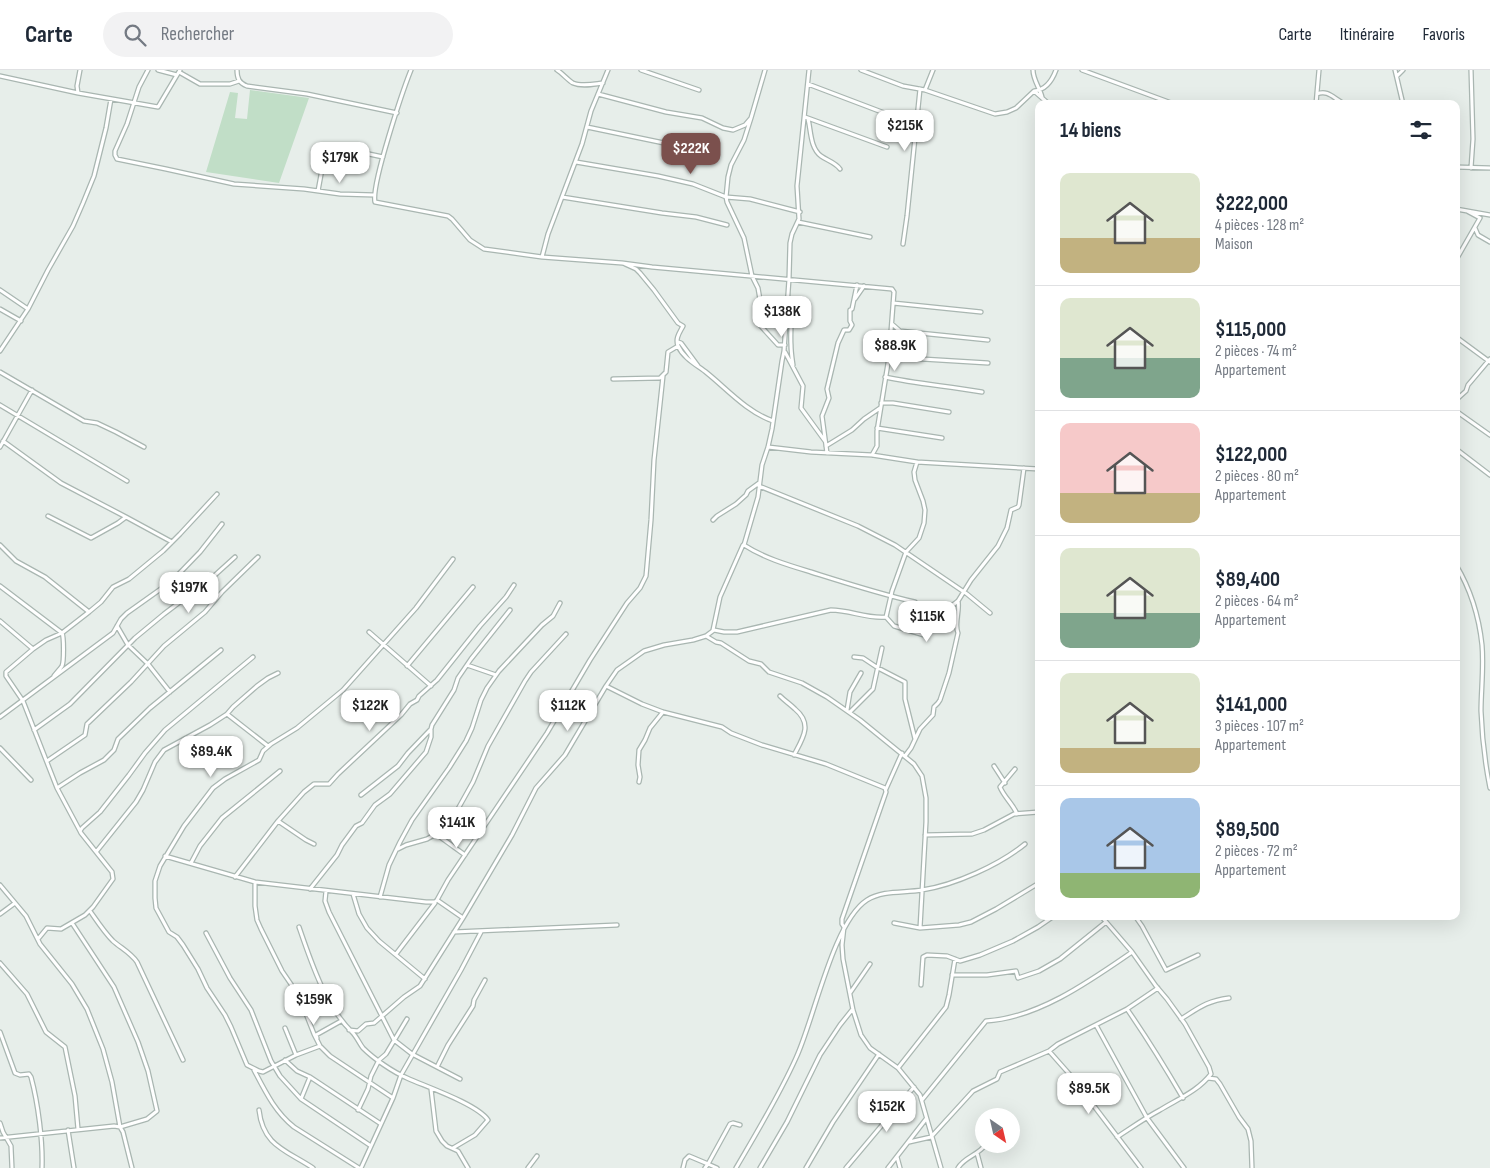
<!DOCTYPE html>
<html lang="fr">
<meta charset="utf-8">
<style>
:root{--surface:#fff;--page:#f2f2f3;--text:#1f2937;--muted:#747a83;--line:#e0e1e3;--accent:#7b504d}
body{margin:0;font-family:"Sofia Sans Condensed",sans-serif;background:var(--page);color:var(--text);height:100vh;display:flex;flex-direction:column;font-size:19px;white-space:nowrap}
*{box-sizing:border-box;margin:0}
p{font-size:16px;color:var(--muted)}
.icon{flex:none;width:28px;height:28px;fill:none;stroke:currentColor;stroke-width:2;stroke-linecap:round;stroke-linejoin:round}
.map{position:relative;flex:1;overflow:hidden}
.sheet{position:absolute;left:1035px;top:30px;width:425px;height:820px;display:flex;flex-direction:column;background:var(--surface);border-radius:10px;box-shadow:0 5px 20px #0002}
.sheet>*{flex:none}
.needle{width:32px;rotate:146deg}
.tools{position:absolute;left:975px;top:1038px;display:grid;gap:10px}
.tools a{display:grid;place-items:center;width:45px;height:45px;border-radius:50%;background:var(--surface);box-shadow:0 5px 20px #0002;font-size:25px}
.price{position:absolute;translate:-50% -42px;padding:0 11px;border-radius:10px;background:#fff;color:#222;font-size:16px;line-height:32px;filter:drop-shadow(0 1px 2px #0008)}
.price::after{content:'';position:absolute;left:50%;top:30px;width:15px;height:11px;margin-left:-8px;background:inherit;clip-path:polygon(0 0,100% 0,50% 100%)}
.price.selected{background:var(--accent);color:#fff}
ul{padding:0;list-style:none}
li{display:flex;align-items:center;gap:15px;height:125px;padding:0 25px}
li+li{border-top:1px solid var(--line)}
li span{display:grid;place-items:center;flex:none;width:140px;height:100px;border-radius:10px;color:#555}
li>.icon{margin-inline-start:auto}
span .icon{width:60px;height:60px;fill:#fffc;stroke-width:1}
li b{font-size:21px}
h2{display:flex;justify-content:space-between;align-items:center;height:60px;padding:0 25px;font-size:21px}
header{display:flex;align-items:center;gap:30px;box-sizing:border-box;height:70px;padding:0 25px;background:var(--surface);border-bottom:1px solid var(--line)}
header strong{font-size:24px}
nav{display:flex;gap:28px;margin-inline-start:auto;font-size:18px}
.search{width:350px;height:45px;background:var(--page);display:flex;align-items:center;gap:12px;box-sizing:border-box;padding:0 18px;border-radius:28px;color:var(--muted);font-size:19px}
.map>svg:first-child{display:block}
.green{fill:#c1dec7}
.lines{fill:none;stroke-linecap:round;stroke-linejoin:round}
.street-casing{stroke:#a9b6b1;stroke-width:5.5}
.street{stroke:#fff;stroke-width:3}
</style>
<header>
<strong>Carte</strong>
<div class="search"><svg class="icon" aria-label="search" viewBox="0 0 24 24"><circle cx="10" cy="10" r="6"/><path d="M15 15l6 6"/></svg>Rechercher</div>
<nav><a>Carte</a><a>Itinéraire</a><a>Favoris</a></nav>
</header>
<div class="map">
<svg width="1490" height="1098" viewBox="0 0 1490 1098">
<rect width="100%" height="100%" fill="#e7eeea"/>
<path class="green" d="M 250,20 L 309,28 L 279,113 L 206,102 L 230,22 L 238,23 L 235,48 L 247,49 Z"/>
<g class="lines">
<defs>
<path id="street" d="M 148,0 L 139,17 L 127,54 L 115,81 L 115,85 L 117,89 L 166,99 L 234,114 L 304,119 L 340,124 L 374,125
M 158,0 L 177,5
M 237,0 C 237,8 239,13 247,16 L 307,24 L 397,43
M 411,0 C 403,20 371,115 375,132 L 448,146 L 452,149 L 470,170 L 484,179 L 542,187 L 622,193 L 652,197 L 892,219 L 894,222 L 889,287 L 877,361 L 877,376 L 872,385
M 557,0 C 562,3 569,11 573,13 C 582,17 594,14 603,13
M 641,0 L 699,20
M 809,0 L 797,116 L 799,149 L 792,164 L 790,173 L 789,209 L 784,281 L 782,291 L 772,359 L 768,377 L 762,395 L 758,427 L 744,475 C 764,488 788,495 811,502 C 846,513 880,524 915,532
M 861,0 L 903,16 L 925,20 L 933,0
M 1033,0 C 1033,10 1040,18 1042,27
M 1082,0 L 1174,34
M 1395,0 L 1403,34
M 1471,0 L 1473,69 L 1471,98
M 179,2 L 200,14 L 230,14 L 239,11
M 0,6 L 78,23 L 158,37 L 180,0
M 1397,6 L 1403,0
M 808,14 L 916,55
M 925,20 L 995,44 L 1007,42 L 1016,38 L 1034,21 L 1049,34
M 1034,21 C 1046,20 1052,11 1056,0
M 78,23 L 77,16 L 80,0
M 598,24 L 666,42 L 702,48 L 723,58 L 733,60 L 745,55 L 751,48 L 765,0
M 1317,24 C 1328,19 1334,29 1345,34
M 1316,34 L 1319,0
M 805,47 L 887,77
M 751,48 L 744,70 L 731,95 L 728,107 L 726,127 L 727,132 L 744,168 L 752,206 L 758,218 L 762,241 L 758,253 L 778,275 L 785,275
M 808,49 C 811,60 810,78 821,86 C 828,91 835,92 840,99
M 587,57 L 688,78
M 576,92 L 658,106 L 693,114 L 726,127 L 750,129 L 800,142
M 1456,97 L 1490,98
M 318,121 L 325,83 L 328,77 L 355,79 L 369,84 L 383,87
M 562,127 L 662,143 L 696,147 L 727,155
M 1456,139 L 1490,145
M 798,152 L 870,167
M 1475,158 L 1478,165 L 1490,172
M 903,174 L 907,146 L 920,19
M 542,187 L 548,164 L 582,74 L 591,41 L 608,0
M 1456,190 L 1480,148 L 1467,141
M 625,194 L 636,199 L 640,203 L 654,220 L 678,253 L 683,256 C 680,262 675,268 678,276 C 684,289 697,295 707,303 C 727,319 747,342 773,351
M 0,220 L 28,239
M 855,229 L 864,216
M 893,233 L 981,242
M 788,235 C 793,246 790,262 791,275 C 791,282 792,288 793,295
M 0,239 L 21,251
M 892,254 L 900,261 L 988,270
M 1456,267 L 1490,292
M 678,272 L 681,273 L 698,296
M 0,281 L 28,239 L 48,200 L 73,156 L 83,133 L 94,106 L 106,58 L 111,29
M 785,282 L 803,316 L 801,338 L 825,371
M 889,287 L 988,293
M 0,302 L 84,351 L 97,353 L 116,362 L 144,377
M 885,307 C 917,314 949,316 982,322
M 613,309 L 660,308 L 666,302 L 668,282 L 678,276
M 1456,330 L 1466,321 L 1468,315 L 1490,289
M 881,333 L 893,333 L 949,342
M 0,335 L 127,411
M 1456,341 L 1490,365
M 877,358 L 942,368
M 3,371 L 61,413 L 126,447 L 118,453 L 91,468 L 48,446
M 826,376 L 852,360 L 864,349 L 880,338
M 0,377 L 32,320
M 768,377 L 811,382 L 872,385 L 917,392 L 1039,399
M 1456,379 L 1490,405
M 827,383 L 822,346 L 829,328 L 827,319 L 838,273 L 844,260 L 849,260 L 852,255 L 850,251 L 850,240 L 852,239 L 857,215
M 759,416 L 858,456 L 895,475 L 967,524 L 990,543
M 126,447 L 172,472
M 713,450 L 717,446 L 736,434 L 746,425 L 748,421 L 759,413
M 0,475 L 16,491 L 45,507 L 89,542
M 1456,495 C 1471,520 1479,547 1482,575 C 1484,597 1481,620 1481,641 C 1482,667 1485,693 1490,718
M 0,516 L 62,563 C 64,567 64,592 62,596 C 60,599 57,602 54,606
M 886,547 L 894,556 L 924,565 L 928,555 L 940,542 L 949,538 L 958,531 L 971,510 L 998,476 L 1007,458 L 1011,440 L 1018,437 L 1019,435 L 1024,398
M 886,547 L 892,521 L 906,482 L 919,468 L 924,453 L 925,440 L 923,431 L 915,410 L 914,402 L 917,392
M 0,551 L 33,579
M 117,556 L 128,575 L 148,594 L 170,622
M 713,560 L 720,527 L 743,475
M 369,562 L 431,616
M 706,566 L 716,572 L 721,573 L 749,591 L 761,594 L 769,602 L 802,613 L 827,627 L 860,650 L 914,694 L 922,706 L 926,728 L 926,752 L 920,858
M 854,587 L 863,588 L 878,598 L 905,612 L 905,629 L 915,669
M 467,595 L 496,605
M 407,596 L 473,517
M 606,616 L 642,634 L 663,642 L 722,657 L 731,663 L 762,675 L 826,694 L 885,718 L 886,722 L 842,849 L 842,854 L 844,857 L 842,875 L 843,889 L 853,940 L 861,965 L 870,978 L 898,998 L 920,1025 L 941,1098
M 780,626 C 785,631 790,634 795,639 C 813,654 803,668 794,685
M 847,640 L 850,622 L 861,603
M 850,642 L 873,619 L 882,578
M 227,644 L 268,676
M 0,647 L 113,563 L 121,549 L 127,543 L 172,511 L 200,482 L 222,454
M 34,660 L 70,634 L 135,568 L 164,544 L 214,506 L 235,487
M 0,678 L 31,710
M 905,686 L 911,678 L 920,659 L 933,645 L 934,637 L 938,633 L 940,630 L 949,603 L 958,563 C 954,554 960,542 958,531
M 47,691 L 85,665 L 87,654 L 131,612 L 164,576 L 205,542 L 222,522 L 258,487
M 994,696 L 1005,713
M 1015,699 L 1000,717 C 1004,727 1013,734 1017,744
M 639,712 L 640,707 L 638,695 L 639,680 L 645,670 L 650,658 L 663,642
M 57,718 L 80,703 L 104,690 L 114,680 L 118,669 L 150,638 L 221,580
M 886,719 L 902,683
M 361,725 L 398,696 L 408,683 L 431,659 L 432,655 L 454,620 L 458,608 L 471,589 L 510,540
M 278,751 L 306,770 L 314,774
M 80,761 L 57,718 L 23,631 L 6,606 L 6,602 L 33,579 L 46,570 L 62,563 L 89,542 L 101,532 L 113,517 L 129,509 L 163,481 L 180,464 L 217,424
M 436,764 L 465,785
M 925,765 L 972,764 L 984,760 L 1014,744 L 1039,742
M 398,779 L 406,775 L 427,769 L 436,764 L 454,746 L 473,712 L 488,676 L 525,611 L 531,602 L 566,564
M 96,782 L 136,732 L 143,720 L 155,692 L 164,680 L 210,655 L 227,644 L 233,637 L 257,616 L 268,608 L 278,603
M 165,786 L 255,812 L 426,832 L 435,832 L 437,830 L 448,810 L 547,663 L 590,590 L 627,533 L 640,518 L 646,506 L 651,450 L 654,390 L 663,306
M 191,793 L 200,776 L 222,748 L 280,701
M 235,807 L 278,751 L 304,722 L 314,714 L 329,714 L 338,704 L 401,645 L 410,634 L 417,630 L 419,626 L 437,610 L 480,556 L 506,527 L 514,515
M 255,812 L 255,836 L 257,850 L 261,859 L 282,901 L 299,926 L 314,964 L 320,976 L 330,986 L 393,1028
M 0,815 L 26,846 L 40,874 L 72,914 L 87,939 L 103,979 L 112,1012 L 120,1057 L 147,1049 L 157,1041 L 148,1001 L 138,972 L 114,917 L 72,853
M 310,819 L 337,785 L 342,775 L 356,756 L 362,753 L 375,735 L 390,724 L 426,682 L 431,667 L 431,660
M 326,821 L 325,831 L 329,842 L 394,970 L 412,984 L 460,1009
M 353,824 L 359,844 L 367,858 L 379,871 L 425,909
M 380,827 L 389,795 L 400,772 L 412,750 L 449,698 L 466,671 L 472,658 L 481,630 L 487,618 L 499,601 L 542,555 L 553,546 L 560,533
M 437,830 L 463,848
M 90,841 C 97,851 104,862 113,871 C 121,878 131,883 137,892 L 183,990
M 0,844 L 15,833
M 1101,846 L 1132,882 L 1156,916 L 1167,929 L 1185,954 L 1209,997 L 1211,1004 C 1198,1021 1178,1029 1160,1040 C 1145,1048 1131,1058 1117,1067
M 1135,846 L 1142,856 L 1166,900 L 1198,885
M 894,853 L 920,858 L 959,855 L 971,852 L 996,839 L 1039,813
M 299,857 C 311,892 326,937 352,962 C 357,967 359,973 363,978 C 374,989 393,1002 407,1008 C 427,1017 477,1034 488,1050 L 475,1065 L 453,1078
M 454,862 L 617,855
M 206,863 L 230,908 L 251,940 L 271,991 L 280,1006 L 301,1029 L 371,1076
M 38,869 L 47,858 L 61,859 L 85,845 L 93,837 L 113,809 L 112,802 L 81,763 L 80,761 L 82,758 L 100,742 L 129,705 L 145,683 L 165,660 L 253,587
M 396,884 L 435,833
M 0,893 L 27,924 L 46,962 L 65,977 L 75,1026 L 78,1059
M 952,905 L 987,905 L 1016,901 L 1018,908 L 1039,901 L 1060,889 L 1106,852
M 921,915 L 923,887 L 927,885 L 947,886 L 960,891 L 980,885 L 1013,871 L 1038,857 L 1054,846
M 850,923 L 870,894
M 1127,939 C 1147,968 1165,997 1183,1028
M 1181,949 C 1200,937 1207,931 1229,928
M 1096,955 L 1147,1048 L 1184,1098
M 285,958 L 296,985
M 349,960 L 358,961 L 366,954 L 374,953 L 404,927 L 420,916 L 463,848 L 512,765 L 536,718 L 565,685 L 606,616 L 617,600 L 644,581 L 664,575 L 693,570 L 706,566 L 714,560 L 724,562 L 737,562 L 831,540 C 850,540 867,549 886,547
M 0,962 L 15,1003 L 20,1005 L 29,1004 L 31,1007 C 38,1033 43,1071 42,1098
M 317,968 L 316,965 L 341,951
M 320,976 L 296,985 L 263,1002 L 259,1001 L 247,995 L 231,957 L 225,945 L 207,918 L 198,899 L 183,875 L 177,867 L 169,862 L 156,838 L 155,828 L 155,811 L 160,796 L 184,756 L 213,718 L 225,709 L 259,690 L 263,681 L 271,674 L 297,658 L 343,620 L 416,538 L 453,489
M 1049,981 L 1072,1007 L 1141,1098
M 285,990 L 297,1001 L 310,1007 L 381,1054
M 437,997 L 448,975 L 473,936 L 474,930 L 485,910
M 898,998 L 946,937 L 949,925 L 955,889
M 254,1000 C 265,1021 275,1042 294,1057 L 359,1098
M 1208,1008 L 1216,1009 L 1220,1014 L 1239,1047 L 1248,1059 L 1251,1071 L 1252,1098
M 431,1019 L 436,1061 L 442,1071 L 447,1076 L 458,1081 L 468,1098
M 301,1029 L 310,1007
M 922,1030 L 986,951 C 1038,948 1090,911 1132,882
M 259,1040 C 263,1076 286,1080 313,1098
M 358,1040 L 368,1019 L 371,1006 L 379,990 L 386,984 L 407,949
M 0,1053 L 3,1062 L 11,1076 L 12,1098
M 68,1060 L 74,1098
M 0,1068 L 114,1056 L 120,1057 L 123,1062 L 132,1098
M 909,1072 L 931,1067 L 973,1021 L 997,1009 L 1000,1002 L 1049,981 L 1058,974 L 1127,939 L 1158,918
M 977,1083 L 981,1098
M 897,1087 L 900,1098
M 361,1098 L 393,1028 L 401,1005 L 461,900 L 481,862
M 528,1098 L 537,1086
M 683,1098 L 685,1090 L 689,1086 L 708,1094 L 730,1054 L 733,1053 L 740,1055
M 705,1098 L 708,1094 L 717,1098
M 736,1098 C 757,1062 779,1026 796,988 C 814,950 833,852 867,830 C 883,820 904,823 922,820 C 955,815 999,795 1025,774
M 760,1098 L 787,1052 L 820,985 L 840,955 L 852,940
M 806,1098 L 833,1052 L 879,984
M 846,1098 L 914,1017
M 888,1098 L 926,1049
M 958,1098 C 964,1087 979,1085 986,1074"/>
</defs>
<use href="#street" class="street-casing"/>
<use href="#street" class="street"/>
</g>
</svg>
<div class="tools">
<a><svg class="needle" viewBox="-14 -14 28 28"><path d="M0-13l5 13h-10z" fill="#e53935"/><path d="M0 13l5-13h-10z" fill="#747a83"/></svg></a>
</div>
<b class="price" style="left:905px;top:82px">$215K</b>
<b class="price selected" style="left:691px;top:105px">$222K</b>
<b class="price" style="left:340px;top:114px">$179K</b>
<b class="price" style="left:782px;top:268px">$138K</b>
<b class="price" style="left:895px;top:302px">$88.9K</b>
<b class="price" style="left:189px;top:544px">$197K</b>
<b class="price" style="left:927px;top:573px">$115K</b>
<b class="price" style="left:370px;top:662px">$122K</b>
<b class="price" style="left:568px;top:662px">$112K</b>
<b class="price" style="left:211px;top:708px">$89.4K</b>
<b class="price" style="left:457px;top:779px">$141K</b>
<b class="price" style="left:314px;top:956px">$159K</b>
<b class="price" style="left:1089px;top:1045px">$89.5K</b>
<b class="price" style="left:887px;top:1063px">$152K</b>
<section class="sheet">
<h2>14 biens<svg class="icon" aria-label="filters" viewBox="0 0 24 24"><path d="M4 7h16M4 17h16"/><circle cx="9" cy="7" r="2"/><circle cx="15" cy="17" r="2"/></svg></h2>
<ul>
<li><span style="background:linear-gradient(#dfe7d0 65%,#c2b280 0)"><svg class="icon" aria-label="home" viewBox="0 0 24 24"><path d="M3 11l9-7 9 7M6 9v11h12V9"/></svg></span><div><b>$222,000</b><p>4 pièces · 128 m²</p><p>Maison</p></div></li>
<li><span style="background:linear-gradient(#dfe7d0 60%,#7fa58c 0)"><svg class="icon" aria-label="home" viewBox="0 0 24 24"><path d="M3 11l9-7 9 7M6 9v11h12V9"/></svg></span><div><b>$115,000</b><p>2 pièces · 74 m²</p><p>Appartement</p></div></li>
<li><span style="background:linear-gradient(#f6c9c9 70%,#c2b280 0)"><svg class="icon" aria-label="home" viewBox="0 0 24 24"><path d="M3 11l9-7 9 7M6 9v11h12V9"/></svg></span><div><b>$122,000</b><p>2 pièces · 80 m²</p><p>Appartement</p></div></li>
<li><span style="background:linear-gradient(#dfe7d0 65%,#7fa58c 0)"><svg class="icon" aria-label="home" viewBox="0 0 24 24"><path d="M3 11l9-7 9 7M6 9v11h12V9"/></svg></span><div><b>$89,400</b><p>2 pièces · 64 m²</p><p>Appartement</p></div></li>
<li><span style="background:linear-gradient(#dfe7d0 75%,#c2b280 0)"><svg class="icon" aria-label="home" viewBox="0 0 24 24"><path d="M3 11l9-7 9 7M6 9v11h12V9"/></svg></span><div><b>$141,000</b><p>3 pièces · 107 m²</p><p>Appartement</p></div></li>
<li><span style="background:linear-gradient(#a9c7e8 75%,#8fb573 0)"><svg class="icon" aria-label="home" viewBox="0 0 24 24"><path d="M3 11l9-7 9 7M6 9v11h12V9"/></svg></span><div><b>$89,500</b><p>2 pièces · 72 m²</p><p>Appartement</p></div></li>
</ul>
</section>
</div>
